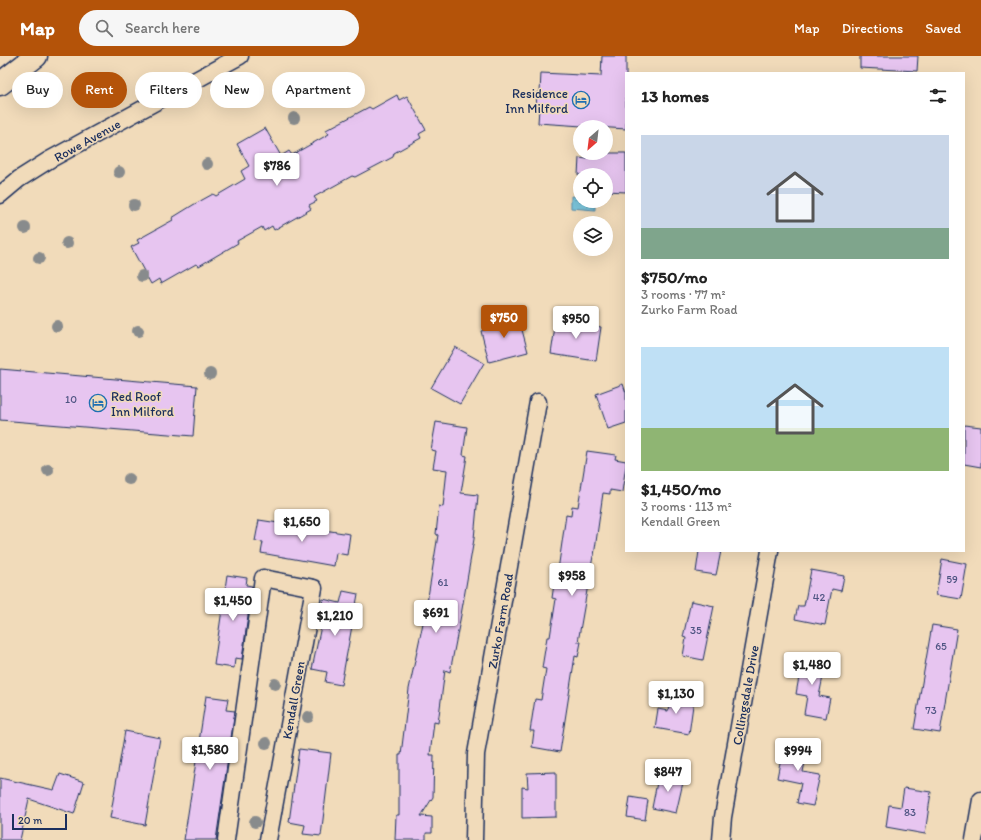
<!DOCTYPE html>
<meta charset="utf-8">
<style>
:root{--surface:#fff;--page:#f6f6f6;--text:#222;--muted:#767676;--accent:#b45309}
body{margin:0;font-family:Itim,sans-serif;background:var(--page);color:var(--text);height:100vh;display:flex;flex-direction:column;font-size:15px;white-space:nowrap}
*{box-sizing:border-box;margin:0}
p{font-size:13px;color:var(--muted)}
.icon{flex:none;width:22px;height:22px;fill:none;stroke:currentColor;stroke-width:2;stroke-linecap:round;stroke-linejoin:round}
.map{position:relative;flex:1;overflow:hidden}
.details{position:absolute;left:625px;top:16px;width:340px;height:480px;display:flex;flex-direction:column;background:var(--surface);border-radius:0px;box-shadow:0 4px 16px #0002}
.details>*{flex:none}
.hud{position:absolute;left:12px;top:16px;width:380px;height:36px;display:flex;gap:8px}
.needle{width:26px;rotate:208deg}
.fabs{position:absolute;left:573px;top:64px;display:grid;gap:8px}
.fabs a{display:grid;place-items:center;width:40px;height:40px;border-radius:50%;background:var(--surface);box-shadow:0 4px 16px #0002;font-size:20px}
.scale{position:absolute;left:12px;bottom:10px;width:55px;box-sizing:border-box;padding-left:4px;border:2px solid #1b2f5e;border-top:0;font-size:11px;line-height:14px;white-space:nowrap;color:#1b2f5e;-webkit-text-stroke:3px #f1dbba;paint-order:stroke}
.price{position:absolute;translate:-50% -34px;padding:0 9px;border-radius:4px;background:#fff;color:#222;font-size:13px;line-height:26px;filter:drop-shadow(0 1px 2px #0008)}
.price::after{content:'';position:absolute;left:50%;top:24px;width:12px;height:9px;margin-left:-6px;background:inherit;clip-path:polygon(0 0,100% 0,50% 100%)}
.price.on{background:var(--accent);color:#fff}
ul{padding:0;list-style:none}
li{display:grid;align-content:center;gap:8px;height:212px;padding:0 16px}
li span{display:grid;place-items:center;height:124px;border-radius:0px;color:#555}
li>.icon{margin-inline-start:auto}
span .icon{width:72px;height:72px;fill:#fffc;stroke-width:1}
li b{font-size:17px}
h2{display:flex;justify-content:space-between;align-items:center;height:48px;padding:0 16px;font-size:17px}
.pill{padding:0 14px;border-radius:18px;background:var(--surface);box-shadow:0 4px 16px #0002;font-size:14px;line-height:36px}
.pill.on{background:var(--accent);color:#fff}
header{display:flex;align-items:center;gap:24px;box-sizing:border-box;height:56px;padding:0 20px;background:var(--accent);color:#fff}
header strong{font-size:19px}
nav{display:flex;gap:22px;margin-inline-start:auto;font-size:14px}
.search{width:280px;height:36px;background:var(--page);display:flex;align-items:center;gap:10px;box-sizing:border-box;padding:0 14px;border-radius:22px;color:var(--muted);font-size:15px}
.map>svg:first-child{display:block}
.water{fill:url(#water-ripples);stroke:#558aaa}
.building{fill:#e7c5f0;stroke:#1b2f5e}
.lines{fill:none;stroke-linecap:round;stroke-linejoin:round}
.minor-casing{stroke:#1b2f5e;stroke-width:19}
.motorway-casing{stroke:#1b2f5e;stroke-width:25}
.minor{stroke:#f1dbba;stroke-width:16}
.motorway{stroke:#f1dbba;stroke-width:22}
.tree{fill:#888b8c}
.labels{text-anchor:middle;stroke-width:3;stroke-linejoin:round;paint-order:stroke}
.number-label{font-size:11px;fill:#4e5482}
.poi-label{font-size:13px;fill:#1b2f5e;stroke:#f1dbba;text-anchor:end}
.street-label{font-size:13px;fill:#1b2f5e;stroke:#f1dbba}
</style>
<header>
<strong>Map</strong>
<div class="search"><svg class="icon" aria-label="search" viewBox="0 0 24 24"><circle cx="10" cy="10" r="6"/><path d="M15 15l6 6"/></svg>Search here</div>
<nav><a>Map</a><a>Directions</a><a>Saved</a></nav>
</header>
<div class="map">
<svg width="981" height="784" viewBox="0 0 981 784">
<defs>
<pattern id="water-ripples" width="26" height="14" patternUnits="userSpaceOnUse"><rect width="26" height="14" fill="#7cc6dc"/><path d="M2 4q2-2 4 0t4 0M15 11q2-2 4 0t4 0" fill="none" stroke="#65a1b6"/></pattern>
</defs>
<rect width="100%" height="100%" fill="#f1dbba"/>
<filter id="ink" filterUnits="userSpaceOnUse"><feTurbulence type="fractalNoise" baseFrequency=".025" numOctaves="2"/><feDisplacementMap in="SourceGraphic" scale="8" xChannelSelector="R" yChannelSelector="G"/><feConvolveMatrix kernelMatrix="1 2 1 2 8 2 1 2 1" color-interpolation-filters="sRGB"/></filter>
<g filter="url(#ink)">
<path class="water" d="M 571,140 L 580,141 L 580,145 L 595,145 L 595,154 L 571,152 Z"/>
<path class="building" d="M 602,0 L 626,0 L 626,73 L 538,67 L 539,52 L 536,52 L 537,36 L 540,37 L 541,17 L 601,20 Z
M 860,0 L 918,0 L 917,15 L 860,12 Z
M 397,39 L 399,44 L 407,40 L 426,74 L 419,78 L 421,82 L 394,97 L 393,101 L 355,121 L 352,120 L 314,141 L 317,145 L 309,149 L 311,153 L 274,174 L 272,170 L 264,175 L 262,171 L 237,185 L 238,187 L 199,210 L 196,208 L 161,228 L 159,223 L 151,228 L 131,191 L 139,187 L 137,184 L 173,164 L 172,162 L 193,149 L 213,138 L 216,140 L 245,123 L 241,115 L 249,110 L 237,88 L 265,72 L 281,100 L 289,95 L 292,99 L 329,78 L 326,74 L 369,51 L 372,53 Z
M 587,97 L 626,97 L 626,136 L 606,135 L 606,119 L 578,119 L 579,102 L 587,103 Z
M 510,258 L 512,265 L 519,263 L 528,296 L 489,306 L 481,275 L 499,270 L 496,261 Z
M 556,264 L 601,271 L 596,305 L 551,298 Z
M 455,291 L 484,307 L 460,348 L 431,332 Z
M 0,313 L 197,330 L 193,380 L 0,364 Z
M 623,328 L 626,337 L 626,367 L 608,373 L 596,338 Z
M 436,366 L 467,371 L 463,399 L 467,400 L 461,437 L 478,439 L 474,483 L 461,559 L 450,616 L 445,614 L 438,667 L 434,666 L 430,699 L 434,699 L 433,741 L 421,760 L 432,761 L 432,777 L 426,777 L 426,784 L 395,784 L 396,759 L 399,759 L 399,699 L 401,699 L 409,633 L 426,553 L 438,479 L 436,478 L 439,450 L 443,451 L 447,414 L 433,412 L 436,395 L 431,394 Z
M 964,369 L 981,371 L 981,411 L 964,408 Z
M 587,395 L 616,399 L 615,403 L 626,405 L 626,409 L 622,436 L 610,434 L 610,438 L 603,437 L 594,500 L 593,500 L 578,586 L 581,586 L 578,601 L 575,600 L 560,696 L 532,691 L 534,675 L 530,675 L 535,643 L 541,644 L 546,613 L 542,612 L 547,581 L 550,581 L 556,543 L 552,542 L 556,514 L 558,514 L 566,459 L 571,460 L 572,450 L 578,451 Z
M 259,464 L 350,478 L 347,499 L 336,497 L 334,510 L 261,497 L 263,486 L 255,485 Z
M 699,495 L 721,495 L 716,519 L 696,516 Z
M 942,503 L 967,508 L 961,543 L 936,539 Z
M 811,514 L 844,520 L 841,535 L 832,533 L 825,569 L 795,563 L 798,550 L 804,550 Z
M 227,519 L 247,522 L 246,529 L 252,530 L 242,603 L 235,602 L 234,612 L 214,609 Z
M 343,535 L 358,538 L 341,629 L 325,626 L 327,616 L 312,613 L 321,570 L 318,569 L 323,543 L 340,547 Z
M 691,545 L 714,550 L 703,604 L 683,600 L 686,582 L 683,581 Z
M 932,569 L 957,573 L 940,677 L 914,673 Z
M 799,601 L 826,606 L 819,640 L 830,642 L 826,662 L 804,658 L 807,640 L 796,638 L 799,621 L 795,621 Z
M 671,638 L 694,642 L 689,678 L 655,672 L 658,653 L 668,655 Z
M 206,640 L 228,643 L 226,654 L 235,655 L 216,784 L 184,784 Z
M 125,675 L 160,682 L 145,769 L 110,762 Z
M 784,686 L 808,691 L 803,716 L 820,719 L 813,750 L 797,747 L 801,727 L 777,722 Z
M 299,693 L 331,697 L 321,780 L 303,778 L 305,769 L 289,766 Z
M 556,716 L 556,761 L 522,762 L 522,731 L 528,732 L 527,717 Z
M 659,716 L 684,722 L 676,757 L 652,752 Z
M 60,718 L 84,726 L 74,758 L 29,743 L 20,784 L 0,784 L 0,722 L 54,734 Z
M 904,732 L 931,736 L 925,778 L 886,771 L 889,749 L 901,751 Z
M 630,741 L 648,744 L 645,764 L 627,761 Z"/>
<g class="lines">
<defs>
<path id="minor" d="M 0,139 L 19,123 L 49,104 L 240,0
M 226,784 L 263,522 L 314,532 L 268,784
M 474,784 L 476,698 L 538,346
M 721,784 L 723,761 L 770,495
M 974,784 L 981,744"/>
<path id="motorway" d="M 0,28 L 36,0"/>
</defs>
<use href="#minor" class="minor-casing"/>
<use href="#motorway" class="motorway-casing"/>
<use href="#minor" class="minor"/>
<use href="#motorway" class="motorway"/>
</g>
<g class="tree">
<circle cx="294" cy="62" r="6"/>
<circle cx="207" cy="108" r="6"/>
<circle cx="119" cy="116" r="6"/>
<circle cx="134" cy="149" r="6"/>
<circle cx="25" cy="172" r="6"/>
<circle cx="67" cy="187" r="6"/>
<circle cx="39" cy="202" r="6"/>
<circle cx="142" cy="220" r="6"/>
<circle cx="57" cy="270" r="6"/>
<circle cx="138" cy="275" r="6"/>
<circle cx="210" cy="318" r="6"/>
<circle cx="48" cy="414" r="6"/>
<circle cx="129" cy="423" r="6"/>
<circle cx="275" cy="628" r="6"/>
<circle cx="308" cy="661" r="6"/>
<circle cx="266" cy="687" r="6"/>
<circle cx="255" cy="766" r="6"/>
</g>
</g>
<defs>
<symbol id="hotel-ring" viewBox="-11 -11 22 22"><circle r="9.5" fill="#f1dbba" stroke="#1f6fb2" stroke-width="1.5"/><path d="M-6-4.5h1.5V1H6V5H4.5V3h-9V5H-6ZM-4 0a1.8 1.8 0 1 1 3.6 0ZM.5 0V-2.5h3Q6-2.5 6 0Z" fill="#1f6fb2"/></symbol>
</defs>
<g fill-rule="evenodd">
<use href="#hotel-ring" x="571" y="34" width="20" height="20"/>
<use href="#hotel-ring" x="88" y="337" width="20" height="20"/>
</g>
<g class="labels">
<g class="number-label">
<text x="71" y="347">10</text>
<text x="952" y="527">59</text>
<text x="443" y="530">61</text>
<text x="819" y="545">42</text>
<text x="696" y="578">35</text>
<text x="941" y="594">65</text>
<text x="931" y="658">73</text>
<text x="910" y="760">83</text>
</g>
<g class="poi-label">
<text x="568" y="42">Residence<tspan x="568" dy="15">Inn Milford</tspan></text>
<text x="111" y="345" text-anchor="start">Red Roof<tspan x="111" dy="15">Inn Milford</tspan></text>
</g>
<g class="street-label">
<text transform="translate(87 84) rotate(-29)" y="5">Rowe Avenue</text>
<text transform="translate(500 565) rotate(-80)" y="5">Zurko Farm Road</text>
<text transform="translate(745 639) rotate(-80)" y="5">Collingsdale Drive</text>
<text transform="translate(293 644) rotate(-80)" y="5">Kendall Green</text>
</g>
</g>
</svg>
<div class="fabs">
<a><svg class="needle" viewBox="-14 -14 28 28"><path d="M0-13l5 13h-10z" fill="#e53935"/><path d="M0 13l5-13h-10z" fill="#767676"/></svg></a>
<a><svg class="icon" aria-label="locate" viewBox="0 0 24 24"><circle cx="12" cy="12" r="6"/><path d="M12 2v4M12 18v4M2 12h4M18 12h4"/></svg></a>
<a><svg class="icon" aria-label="layers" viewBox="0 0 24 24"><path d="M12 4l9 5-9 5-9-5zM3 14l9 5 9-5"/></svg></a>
</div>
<div class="scale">20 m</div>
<b class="price" style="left:277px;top:131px">$786</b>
<b class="price on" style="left:504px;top:283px">$750</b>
<b class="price" style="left:576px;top:284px">$950</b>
<b class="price" style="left:302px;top:487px">$1,650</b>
<b class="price" style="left:572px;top:541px">$958</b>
<b class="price" style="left:233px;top:566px">$1,450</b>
<b class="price" style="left:436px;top:578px">$691</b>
<b class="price" style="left:335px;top:581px">$1,210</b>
<b class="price" style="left:812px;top:630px">$1,480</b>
<b class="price" style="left:676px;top:659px">$1,130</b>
<b class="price" style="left:210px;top:715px">$1,580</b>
<b class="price" style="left:798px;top:716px">$994</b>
<b class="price" style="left:668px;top:737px">$847</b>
<div class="hud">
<a class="pill">Buy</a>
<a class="pill on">Rent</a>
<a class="pill">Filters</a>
<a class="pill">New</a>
<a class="pill">Apartment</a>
</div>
<section class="details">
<h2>13 homes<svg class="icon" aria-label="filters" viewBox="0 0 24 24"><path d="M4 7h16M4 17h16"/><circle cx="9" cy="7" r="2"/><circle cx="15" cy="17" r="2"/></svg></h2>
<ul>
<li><span style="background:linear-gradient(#c9d6e8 75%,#7fa58c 0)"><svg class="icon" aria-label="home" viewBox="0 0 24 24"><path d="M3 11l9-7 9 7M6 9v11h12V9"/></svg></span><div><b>$750/mo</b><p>3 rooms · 77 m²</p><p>Zurko Farm Road</p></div></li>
<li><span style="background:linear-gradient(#bfe0f5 65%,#8fb573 0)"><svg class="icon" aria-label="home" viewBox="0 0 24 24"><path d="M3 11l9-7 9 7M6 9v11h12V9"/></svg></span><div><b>$1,450/mo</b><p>3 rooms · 113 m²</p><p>Kendall Green</p></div></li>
</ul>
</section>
</div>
